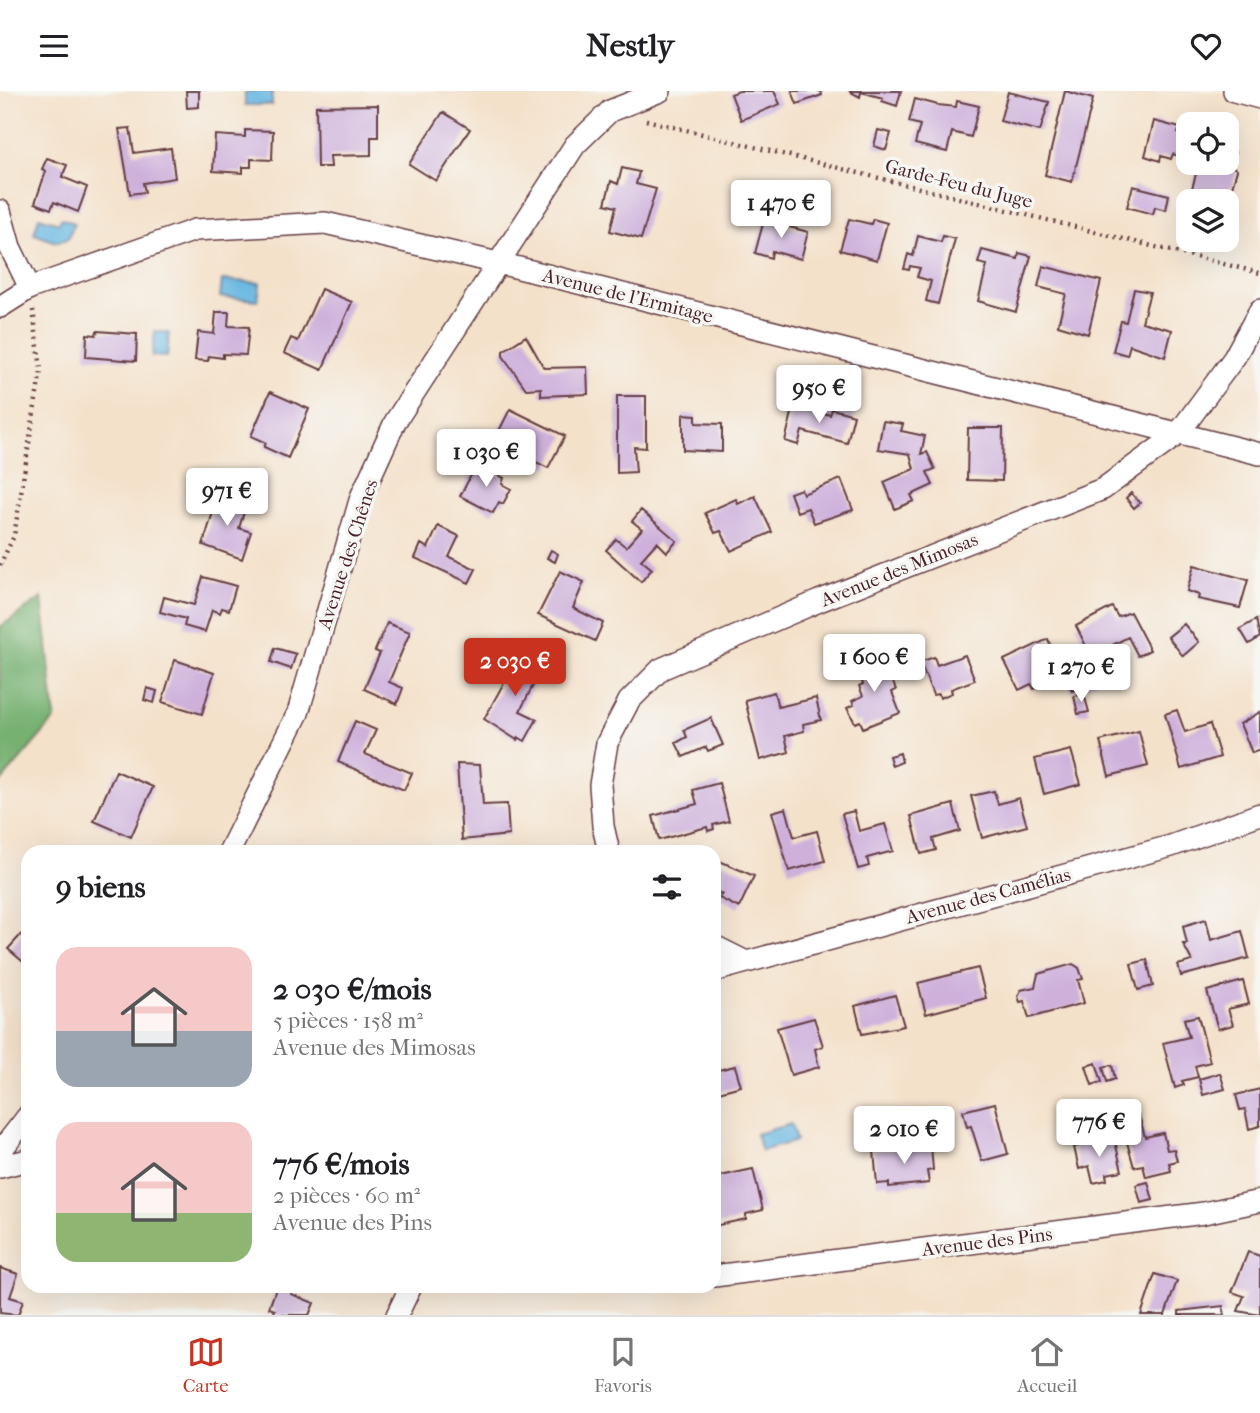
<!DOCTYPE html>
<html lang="fr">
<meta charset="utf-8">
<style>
:root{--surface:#fff;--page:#f6f6f6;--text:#202124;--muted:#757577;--line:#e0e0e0;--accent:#c8321e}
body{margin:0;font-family:"IM FELL French Canon",serif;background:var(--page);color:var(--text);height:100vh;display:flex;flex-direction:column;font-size:26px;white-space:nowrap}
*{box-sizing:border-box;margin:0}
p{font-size:23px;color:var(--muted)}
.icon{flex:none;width:38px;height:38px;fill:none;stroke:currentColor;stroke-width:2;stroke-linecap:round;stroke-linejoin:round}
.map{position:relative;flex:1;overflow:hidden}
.sheet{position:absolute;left:21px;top:754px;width:700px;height:448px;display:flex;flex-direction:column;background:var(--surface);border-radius:21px;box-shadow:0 7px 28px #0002}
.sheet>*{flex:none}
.fabs{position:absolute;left:1176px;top:21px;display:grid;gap:14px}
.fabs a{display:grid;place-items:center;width:63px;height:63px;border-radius:14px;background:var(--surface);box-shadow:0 7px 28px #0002;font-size:35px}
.price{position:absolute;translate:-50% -60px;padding:0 16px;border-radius:7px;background:#fff;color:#222;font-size:23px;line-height:46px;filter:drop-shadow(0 2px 4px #0008)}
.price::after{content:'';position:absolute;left:50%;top:42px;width:21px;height:16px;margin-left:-10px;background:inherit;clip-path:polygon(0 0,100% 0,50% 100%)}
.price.selected{background:var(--accent);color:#fff}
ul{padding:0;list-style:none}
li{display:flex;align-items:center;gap:21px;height:175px;padding:0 35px}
li span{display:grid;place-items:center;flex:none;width:196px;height:140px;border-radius:21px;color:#555}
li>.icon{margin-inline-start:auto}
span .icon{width:84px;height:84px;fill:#fffc;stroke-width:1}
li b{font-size:30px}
h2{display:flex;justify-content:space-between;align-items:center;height:84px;padding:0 35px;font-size:30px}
header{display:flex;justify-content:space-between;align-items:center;height:91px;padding:0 35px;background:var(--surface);font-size:32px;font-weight:700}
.tab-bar{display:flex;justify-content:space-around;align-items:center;height:98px;border-top:2px solid var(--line);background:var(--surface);font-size:19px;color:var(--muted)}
.tab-bar a{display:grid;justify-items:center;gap:4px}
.tab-bar .selected{color:var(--accent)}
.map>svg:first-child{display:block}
.forest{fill:#76b171;stroke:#60684e;stroke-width:2}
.water{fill:#67b7e2;stroke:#586b86;stroke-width:2}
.building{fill:#ceb0db}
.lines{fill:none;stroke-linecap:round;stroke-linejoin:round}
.street-casing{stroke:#643c43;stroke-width:24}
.path{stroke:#643c43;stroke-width:4.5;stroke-dasharray:2 5;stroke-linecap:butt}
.street{stroke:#fff;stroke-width:21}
.labels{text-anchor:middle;stroke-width:7;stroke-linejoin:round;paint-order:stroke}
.street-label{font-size:19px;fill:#4a1f2b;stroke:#f6f6f2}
</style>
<header><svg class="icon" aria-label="menu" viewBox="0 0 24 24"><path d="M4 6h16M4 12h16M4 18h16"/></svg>Nestly<svg class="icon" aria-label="heart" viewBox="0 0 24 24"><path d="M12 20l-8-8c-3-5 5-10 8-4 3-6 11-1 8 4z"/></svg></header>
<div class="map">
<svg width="1260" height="1224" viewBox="0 0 1260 1224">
<rect width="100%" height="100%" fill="#f6f6f2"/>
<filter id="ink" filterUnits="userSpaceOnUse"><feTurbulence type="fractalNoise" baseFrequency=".0143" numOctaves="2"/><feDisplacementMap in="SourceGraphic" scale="14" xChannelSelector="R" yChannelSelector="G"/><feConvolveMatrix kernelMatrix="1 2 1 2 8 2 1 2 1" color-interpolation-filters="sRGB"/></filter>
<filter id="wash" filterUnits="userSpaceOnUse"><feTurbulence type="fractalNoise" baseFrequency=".00686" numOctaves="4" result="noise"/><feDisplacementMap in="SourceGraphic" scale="28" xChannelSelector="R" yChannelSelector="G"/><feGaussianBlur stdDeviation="1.57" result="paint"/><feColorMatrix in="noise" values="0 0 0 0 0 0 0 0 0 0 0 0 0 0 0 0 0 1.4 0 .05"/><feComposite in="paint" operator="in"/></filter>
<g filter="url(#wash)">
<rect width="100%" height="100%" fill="#f4e1ca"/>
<path class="forest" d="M 42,507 L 55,628 L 0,692 L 0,536 Z"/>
<path class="water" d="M 245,0 L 272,0 L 272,14 L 245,14 Z
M 39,126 L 59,132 L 61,127 L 74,132 L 68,148 L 56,151 L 34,143 Z
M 222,189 L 260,192 L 258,209 L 220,206 Z
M 155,240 L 169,242 L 167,266 L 152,265 Z
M 791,1033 L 796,1050 L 761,1060 L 756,1043 Z"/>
<g id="blocks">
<path class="building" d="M 186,0 L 199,0 L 199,16 L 187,17 Z
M 739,0 L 774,0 L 780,13 L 741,29 L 731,3 Z
M 792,0 L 821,0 L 822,4 L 797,13 Z
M 849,0 L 901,0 L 897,15 L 882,10 L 883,7 L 861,1 L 860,6 Z
M 1065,0 L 1093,8 L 1072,91 L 1045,84 Z
M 1008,1 L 1049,11 L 1040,40 L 1000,30 Z
M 915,8 L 938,14 L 956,16 L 957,10 L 979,15 L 971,46 L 952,41 L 947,61 L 915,53 L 920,34 L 909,31 Z
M 378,14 L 378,46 L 371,46 L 371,64 L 330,65 L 331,76 L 317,76 L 316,15 Z
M 443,21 L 470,38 L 436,90 L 409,73 Z
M 1154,30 L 1180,37 L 1178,42 L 1188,45 L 1184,67 L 1173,63 L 1171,68 L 1161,65 L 1160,70 L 1145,65 Z
M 130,37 L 134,62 L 171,57 L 175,87 L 143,92 L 145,101 L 130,103 L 119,38 Z
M 245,39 L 273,40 L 272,69 L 251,68 L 251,76 L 243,76 L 243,82 L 213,80 L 215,44 L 245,46 Z
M 878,39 L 891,42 L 886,59 L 874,55 Z
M 1227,59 L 1235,61 L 1232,75 L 1237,79 L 1232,96 L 1225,99 L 1223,110 L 1190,105 L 1199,72 L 1227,72 Z
M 47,67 L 67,74 L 62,86 L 87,96 L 78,121 L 54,111 L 51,118 L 35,112 L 46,80 L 42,78 Z
M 622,77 L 639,81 L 636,93 L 656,98 L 641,148 L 610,140 L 616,116 L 605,113 L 611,90 L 618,93 Z
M 1133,95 L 1169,104 L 1166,119 L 1155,116 L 1153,123 L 1127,116 Z
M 849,128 L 871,133 L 873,128 L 887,132 L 877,169 L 840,159 Z
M 764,129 L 808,141 L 801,168 L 772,160 L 771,167 L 755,162 Z
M 918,145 L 941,151 L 943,145 L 955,148 L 938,213 L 926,210 L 931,190 L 917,186 L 920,177 L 910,175 L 909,179 L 904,178 L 908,163 L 913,165 Z
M 982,159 L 1018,168 L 1019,162 L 1031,165 L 1016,221 L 978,210 L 987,174 L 978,172 Z
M 1043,175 L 1101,190 L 1088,243 L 1058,234 L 1066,203 L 1038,196 Z
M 321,198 L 352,211 L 322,279 L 284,262 L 291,247 L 298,250 Z
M 1134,198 L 1150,201 L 1142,231 L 1172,239 L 1165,266 L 1130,254 L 1127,264 L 1113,260 L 1121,230 L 1126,231 Z
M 216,221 L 229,221 L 228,235 L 249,236 L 246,264 L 223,263 L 223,267 L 209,265 L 208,270 L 195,269 L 198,241 L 214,243 Z
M 97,240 L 137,243 L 136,270 L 86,266 L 87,243 L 96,244 Z
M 526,245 L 544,277 L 587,276 L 588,303 L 541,305 L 541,297 L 526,298 L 503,265 L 503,260 Z
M 270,301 L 309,318 L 288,367 L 264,356 L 266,352 L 251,345 Z
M 617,305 L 646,305 L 646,357 L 634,356 L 636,381 L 617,382 Z
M 794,314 L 830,324 L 832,318 L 854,324 L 847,352 L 802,340 L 798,354 L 785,350 Z
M 510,318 L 565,345 L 548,377 L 494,350 Z
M 683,323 L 696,324 L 696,332 L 722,333 L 722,361 L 683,359 Z
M 883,330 L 903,333 L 901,340 L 925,345 L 921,363 L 927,361 L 935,378 L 927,381 L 933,394 L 911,404 L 914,410 L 895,418 L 884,391 L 914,378 L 910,363 L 878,358 Z
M 968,337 L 1003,337 L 1002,390 L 967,389 Z
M 477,373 L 504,387 L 502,393 L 511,398 L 503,413 L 499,411 L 493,422 L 460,405 Z
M 841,388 L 853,419 L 814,432 L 808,417 L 797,421 L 790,402 L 801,398 L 803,403 Z
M 220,398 L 235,403 L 230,418 L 244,421 L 239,437 L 251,441 L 242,468 L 203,454 Z
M 1131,402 L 1140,412 L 1134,417 L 1126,407 Z
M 755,405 L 772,441 L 731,460 L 721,440 L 715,442 L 705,422 L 736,408 L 738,413 Z
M 641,419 L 677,450 L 667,461 L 657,451 L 641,469 L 652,478 L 641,491 L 606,459 L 616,448 L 626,456 L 642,438 L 632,430 Z
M 438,435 L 459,445 L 449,466 L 476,478 L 469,492 L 415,467 L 421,453 L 428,457 Z
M 551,459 L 558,463 L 555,471 L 547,467 Z
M 1194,474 L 1248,489 L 1240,517 L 1198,508 L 1199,504 L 1187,500 Z
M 560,480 L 584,491 L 573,517 L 603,532 L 595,550 L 538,524 Z
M 203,486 L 236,495 L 229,519 L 222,517 L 220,522 L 212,519 L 205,541 L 184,535 L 186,528 L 160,521 L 164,506 L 194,514 Z
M 1112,516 L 1118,526 L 1130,521 L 1150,559 L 1138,565 L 1128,546 L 1091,565 L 1076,535 Z
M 1256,529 L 1260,546 L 1249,553 L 1240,538 Z
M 387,532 L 410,541 L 389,591 L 403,597 L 397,613 L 364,598 L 380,562 L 375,560 Z
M 1184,533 L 1199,551 L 1183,565 L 1168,546 Z
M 1048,548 L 1062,584 L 1034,598 L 1031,593 L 1019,599 L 1004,569 Z
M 275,557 L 296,563 L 291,578 L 271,571 Z
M 515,560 L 543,575 L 520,620 L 537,628 L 525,650 L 518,646 L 517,649 L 484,628 L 511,579 L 507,577 Z
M 882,564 L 896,599 L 892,601 L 900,622 L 863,637 L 860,630 L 855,632 L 847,617 L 854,614 L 852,610 L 863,605 L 859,595 L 863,593 L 856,574 Z
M 965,564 L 975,589 L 951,598 L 952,602 L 940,607 L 939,603 L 933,604 L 920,571 L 934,566 L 937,574 Z
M 175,569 L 214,582 L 202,623 L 162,611 Z
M 1089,573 L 1097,590 L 1072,600 L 1065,585 Z
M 147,597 L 157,600 L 154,612 L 144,609 Z
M 774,601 L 778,616 L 816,607 L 821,629 L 803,633 L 804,640 L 785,645 L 789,661 L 760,669 L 745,609 Z
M 1084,603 L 1089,621 L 1078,623 L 1074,605 Z
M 1177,619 L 1185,641 L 1210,633 L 1220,666 L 1181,678 L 1165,623 Z
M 1260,621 L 1260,659 L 1252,662 L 1240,633 Z
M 711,627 L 723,654 L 708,660 L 706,656 L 683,666 L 676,652 L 687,646 L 684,639 Z
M 355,630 L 376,639 L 365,663 L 412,682 L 404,699 L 338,671 Z
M 1139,640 L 1148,675 L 1109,685 L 1100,650 Z
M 1071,659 L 1081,693 L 1044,703 L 1035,668 Z
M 900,662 L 902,671 L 892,675 L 889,665 Z
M 457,673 L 480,674 L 483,714 L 507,713 L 509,744 L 462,749 Z
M 116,680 L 153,696 L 131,746 L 94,730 Z
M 719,692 L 729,730 L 713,734 L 714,738 L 708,740 L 707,736 L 659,749 L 653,725 L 697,713 L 693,699 Z
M 994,700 L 998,713 L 1019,707 L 1027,735 L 982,747 L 971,705 Z
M 953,713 L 960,740 L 933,748 L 936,759 L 921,763 L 911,725 Z
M 786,717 L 794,746 L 817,740 L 825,770 L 789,780 L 772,721 Z
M 854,720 L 859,740 L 885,733 L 893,760 L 867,767 L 869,775 L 858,778 L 842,723 Z
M 715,768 L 754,785 L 739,817 L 719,807 L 722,803 L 714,800 Z
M 1206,828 L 1211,849 L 1242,840 L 1249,867 L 1181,885 L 1178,874 L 1192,870 L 1183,853 L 1187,853 L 1183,835 Z
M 28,836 L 28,875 L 8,858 Z
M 1147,869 L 1153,895 L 1138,899 L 1131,873 Z
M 1073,873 L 1079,877 L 1083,888 L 1078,889 L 1084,912 L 1029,927 L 1024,910 L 1020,911 L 1018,905 L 1021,899 L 1035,896 L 1038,883 Z
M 978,877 L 986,907 L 926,923 L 918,892 Z
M 1243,890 L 1249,913 L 1228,918 L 1233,934 L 1218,938 L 1207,900 Z
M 895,904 L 904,935 L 862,943 L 855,915 Z
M 1198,925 L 1210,971 L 1195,975 L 1198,986 L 1182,990 L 1184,994 L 1175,997 L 1163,952 L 1189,946 L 1184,928 Z
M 814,927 L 823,955 L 815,958 L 819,976 L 791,984 L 777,937 Z
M 1096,972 L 1102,991 L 1092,994 L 1086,975 Z
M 1112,974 L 1115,988 L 1107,991 L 1103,976 Z
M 735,975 L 741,995 L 715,1002 L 718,1011 L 714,1012 L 714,980 Z
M 1220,982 L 1225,998 L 1203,1004 L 1199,988 Z
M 1260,998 L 1260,1035 L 1249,1038 L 1245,1018 L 1240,1019 L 1236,1004 Z
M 995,1012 L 1008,1063 L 982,1070 L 971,1035 L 967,1036 L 963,1020 Z
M 1132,1019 L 1139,1024 L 1145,1046 L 1163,1042 L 1167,1059 L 1174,1058 L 1177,1070 L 1169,1072 L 1171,1080 L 1146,1086 L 1143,1074 L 1134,1076 L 1119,1023 Z
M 1114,1046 L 1122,1080 L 1106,1083 L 1107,1089 L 1093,1092 L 1089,1075 L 1079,1078 L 1074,1056 Z
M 931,1055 L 933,1079 L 927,1080 L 929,1092 L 889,1096 L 889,1092 L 877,1093 L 874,1060 Z
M 753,1078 L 763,1119 L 746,1123 L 746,1128 L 714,1135 L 714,1080 L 716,1086 Z
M 1148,1091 L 1153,1109 L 1141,1112 L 1136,1094 Z
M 1248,1161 L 1260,1165 L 1260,1224 L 1238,1220 L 1244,1205 L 1232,1201 Z
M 0,1177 L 18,1183 L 10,1206 L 23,1210 L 18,1224 L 0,1222 Z
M 1155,1183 L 1177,1190 L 1165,1224 L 1141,1224 Z
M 277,1195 L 294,1195 L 291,1203 L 314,1212 L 309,1224 L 273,1224 L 275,1219 L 269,1217 Z
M 1223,1215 L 1224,1224 L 1179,1224 L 1179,1220 Z"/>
</g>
</g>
<g filter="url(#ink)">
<use href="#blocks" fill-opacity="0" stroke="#643c43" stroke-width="2"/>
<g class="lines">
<defs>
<path id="street" d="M 1234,0 L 1260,7
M 0,120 L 10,156 L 30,197
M 0,216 L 30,197 L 195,139 L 325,132 L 515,176 L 1260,363
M 229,761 L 298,622 L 361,406 L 395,331 L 575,54 L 610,20 L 660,0
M 609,761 L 603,735 L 600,694 L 607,652 L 629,610 L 661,578 L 819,510 L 1103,398 L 1178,343 L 1234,267 L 1260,219
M 714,855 L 744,870
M 714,880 L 1171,755 L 1260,723
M 0,1061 L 28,1025
M 0,1076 L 28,1069
M 714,1185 L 1204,1122 L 1260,1110
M 397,1224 L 411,1195"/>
</defs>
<use href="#street" class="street-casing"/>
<path class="path" d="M 646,29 L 1260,182
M 0,474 L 14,445 L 41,278 L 33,219"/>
<use href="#street" class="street"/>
</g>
</g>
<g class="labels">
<g class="street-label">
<text transform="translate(959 92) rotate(14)" y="7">Garde-Feu du Juge</text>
<text transform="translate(628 204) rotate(14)" y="7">Avenue de l'Ermitage</text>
<text transform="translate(347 463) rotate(-72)" y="7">Avenue des Chênes</text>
<text transform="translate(899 478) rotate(-22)" y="7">Avenue des Mimosas</text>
<text transform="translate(988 804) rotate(-15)" y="7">Avenue des Camélias</text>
<text transform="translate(987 1150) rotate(-7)" y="7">Avenue des Pins</text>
</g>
</g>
</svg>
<div class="fabs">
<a><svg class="icon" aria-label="locate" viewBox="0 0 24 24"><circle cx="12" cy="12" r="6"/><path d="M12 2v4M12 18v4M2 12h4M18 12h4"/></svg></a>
<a><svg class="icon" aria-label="layers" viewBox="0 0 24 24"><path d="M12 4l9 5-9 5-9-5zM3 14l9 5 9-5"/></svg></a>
</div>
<b class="price" style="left:781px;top:149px">1 470 €</b>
<b class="price" style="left:819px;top:334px">950 €</b>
<b class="price" style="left:486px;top:398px">1 030 €</b>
<b class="price" style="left:227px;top:437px">971 €</b>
<b class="price" style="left:874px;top:603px">1 600 €</b>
<b class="price selected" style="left:515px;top:607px">2 030 €</b>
<b class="price" style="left:1081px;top:613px">1 270 €</b>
<b class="price" style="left:1099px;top:1068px">776 €</b>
<b class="price" style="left:904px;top:1075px">2 010 €</b>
<section class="sheet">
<h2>9 biens<svg class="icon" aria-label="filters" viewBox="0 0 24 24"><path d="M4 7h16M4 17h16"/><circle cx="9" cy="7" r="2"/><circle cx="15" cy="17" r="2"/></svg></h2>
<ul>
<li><span style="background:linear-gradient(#f6c9c9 60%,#9aa5b1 0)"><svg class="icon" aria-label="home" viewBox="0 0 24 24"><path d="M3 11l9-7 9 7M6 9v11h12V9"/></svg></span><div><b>2 030 €/mois</b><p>5 pièces · 158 m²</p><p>Avenue des Mimosas</p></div></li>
<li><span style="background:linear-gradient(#f6c9c9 65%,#8fb573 0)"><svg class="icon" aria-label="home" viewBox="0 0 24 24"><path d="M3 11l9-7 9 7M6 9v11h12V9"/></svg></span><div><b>776 €/mois</b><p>2 pièces · 60 m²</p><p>Avenue des Pins</p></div></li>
</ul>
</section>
</div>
<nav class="tab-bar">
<a class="selected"><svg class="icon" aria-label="map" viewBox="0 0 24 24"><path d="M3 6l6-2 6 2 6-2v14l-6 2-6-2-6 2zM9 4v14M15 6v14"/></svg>Carte</a>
<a><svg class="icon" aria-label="saved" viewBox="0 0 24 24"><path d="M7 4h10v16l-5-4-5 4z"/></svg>Favoris</a>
<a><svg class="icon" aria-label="home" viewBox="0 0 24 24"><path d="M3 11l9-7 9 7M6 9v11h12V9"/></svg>Accueil</a>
</nav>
